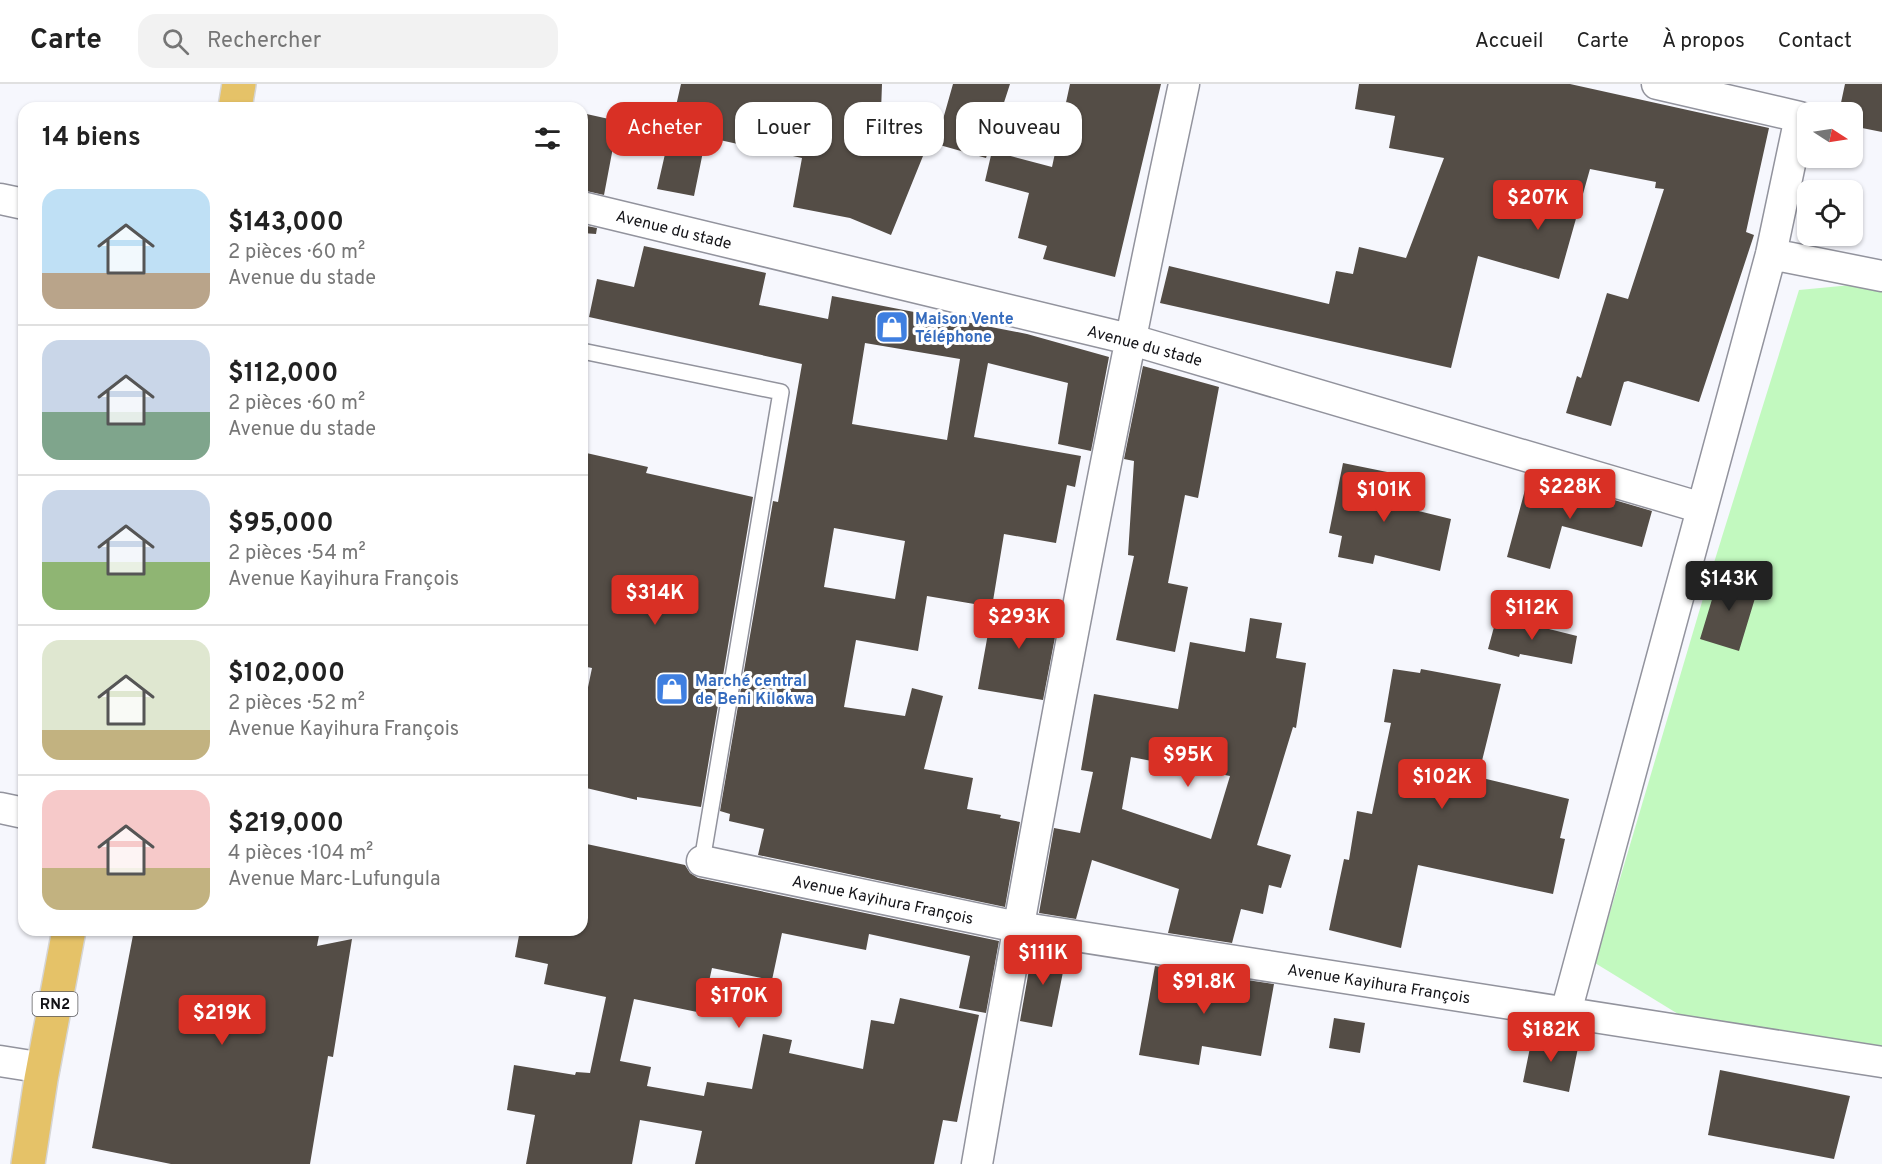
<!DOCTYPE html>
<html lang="fr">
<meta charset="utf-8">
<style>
:root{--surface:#fff;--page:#f2f2f2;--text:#222;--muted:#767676;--line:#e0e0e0;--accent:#d93025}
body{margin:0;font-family:Overpass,sans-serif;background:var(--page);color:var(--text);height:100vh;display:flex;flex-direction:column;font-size:22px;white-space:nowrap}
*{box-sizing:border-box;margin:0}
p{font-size:20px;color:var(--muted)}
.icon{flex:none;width:33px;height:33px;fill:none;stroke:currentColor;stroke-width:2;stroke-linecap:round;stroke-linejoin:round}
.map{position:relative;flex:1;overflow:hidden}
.sheet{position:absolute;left:18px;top:18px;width:570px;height:834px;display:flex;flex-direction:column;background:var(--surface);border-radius:18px;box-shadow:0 2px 4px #0004}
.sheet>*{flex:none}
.hud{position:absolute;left:606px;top:18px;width:570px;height:54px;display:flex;gap:12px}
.needle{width:39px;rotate:102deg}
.buttons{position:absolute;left:1797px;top:18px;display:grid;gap:12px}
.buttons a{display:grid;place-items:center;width:66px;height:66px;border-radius:12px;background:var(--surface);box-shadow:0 2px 4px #0004;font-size:30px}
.price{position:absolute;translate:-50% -51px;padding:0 14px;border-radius:6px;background:var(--accent);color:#fff;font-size:20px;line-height:39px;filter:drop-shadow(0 2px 3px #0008)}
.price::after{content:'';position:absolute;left:50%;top:36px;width:18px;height:14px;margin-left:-9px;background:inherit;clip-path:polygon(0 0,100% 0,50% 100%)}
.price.selected{background:#222;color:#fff}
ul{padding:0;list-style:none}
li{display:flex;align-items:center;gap:18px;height:150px;padding:0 24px}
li+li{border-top:2px solid var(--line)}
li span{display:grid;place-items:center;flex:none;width:168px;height:120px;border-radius:18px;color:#555}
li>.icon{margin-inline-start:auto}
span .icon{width:72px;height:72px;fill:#fffc;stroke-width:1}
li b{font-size:26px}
h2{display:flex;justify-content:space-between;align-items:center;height:72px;padding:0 24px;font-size:26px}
.chip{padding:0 21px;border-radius:18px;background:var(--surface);box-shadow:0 2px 4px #0004;font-size:21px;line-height:54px}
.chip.selected{background:var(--accent);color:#fff}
header{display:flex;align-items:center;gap:36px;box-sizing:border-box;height:84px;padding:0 30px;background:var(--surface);border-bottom:2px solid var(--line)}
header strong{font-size:28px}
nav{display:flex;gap:33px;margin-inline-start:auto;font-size:21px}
.search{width:420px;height:54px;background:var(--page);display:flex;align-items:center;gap:15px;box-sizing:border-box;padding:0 21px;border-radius:18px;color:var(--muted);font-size:22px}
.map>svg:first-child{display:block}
.green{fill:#c2f9bf}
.building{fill:#544d46;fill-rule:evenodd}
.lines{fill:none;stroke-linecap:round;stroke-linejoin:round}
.lane-casing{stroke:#92939d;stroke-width:18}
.street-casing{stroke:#92939d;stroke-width:33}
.highway-casing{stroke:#d5d5d5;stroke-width:36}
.lane{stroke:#fff;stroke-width:15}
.street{stroke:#fff;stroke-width:30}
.highway{stroke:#e5c268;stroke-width:33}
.labels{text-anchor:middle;stroke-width:6;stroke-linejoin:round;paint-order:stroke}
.shield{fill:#fff;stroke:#5a5a5d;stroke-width:1.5}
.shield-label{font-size:15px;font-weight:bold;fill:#131317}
.street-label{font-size:16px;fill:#131317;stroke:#fff}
.shop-label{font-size:16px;font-weight:bold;fill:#366cbe;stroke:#fff;text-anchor:start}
</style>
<header>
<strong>Carte</strong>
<div class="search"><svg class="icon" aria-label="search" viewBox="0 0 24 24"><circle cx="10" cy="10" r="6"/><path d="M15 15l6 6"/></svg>Rechercher</div>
<nav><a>Accueil</a><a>Carte</a><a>À propos</a><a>Contact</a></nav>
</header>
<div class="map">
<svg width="1882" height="1080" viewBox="0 0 1882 1080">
<rect width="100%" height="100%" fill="#f6f7fd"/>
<path class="green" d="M 1862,200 L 1882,204 L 1882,972 L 1696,941 L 1595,879 L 1707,501 L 1799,206 Z"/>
<path class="building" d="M 681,0 L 882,0 L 880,55 L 923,72 L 891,151 L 850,134 L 793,123 L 802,74 L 706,53 L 694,112 L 657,105 Z
M 953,0 L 1010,0 L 986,74 L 936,60 Z
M 1070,0 L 1161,0 L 1115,193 L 1043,175 L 1047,162 L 1018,154 L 1029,109 L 985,97 L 992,67 L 1052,83 Z
M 1359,0 L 1570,0 L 1769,44 L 1746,148 L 1754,151 L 1699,318 L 1628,297 L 1624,298 L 1611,342 L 1566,329 L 1577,292 L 1581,294 L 1607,209 L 1628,215 L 1664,105 L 1655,104 L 1656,98 L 1590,85 L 1559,195 L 1478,172 L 1451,284 L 1160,219 L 1169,182 L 1329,220 L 1336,187 L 1353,190 L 1359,163 L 1406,174 L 1444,74 L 1389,64 L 1395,32 L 1355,25 Z
M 1845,0 L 1882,0 L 1882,48 L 1852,42 L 1852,28 L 1839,28 Z
M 582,29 L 618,37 L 604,111 L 582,106 Z
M 582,141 L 597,144 L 596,150 L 582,149 Z
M 644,162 L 766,189 L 759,221 L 828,235 L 832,212 L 1027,250 L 1109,273 L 1091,367 L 1058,360 L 1068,299 L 988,279 L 974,353 L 1081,372 L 1075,403 L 1067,401 L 1056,459 L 1004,450 L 992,523 L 927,512 L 918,567 L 856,556 L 844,623 L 905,632 L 912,604 L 943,612 L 924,685 L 973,694 L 967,725 L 1001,731 L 1000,734 L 1020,738 L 1005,823 L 758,771 L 764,745 L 729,737 L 730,730 L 720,727 L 773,417 L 778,418 L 802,280 L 589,233 L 597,195 L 634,203 ZM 865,259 L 960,275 L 947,356 L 852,340 ZM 834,444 L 905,457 L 895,515 L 824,503 Z
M 1143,282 L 1219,303 L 1198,414 L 1185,411 L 1168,499 L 1188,503 L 1175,568 L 1116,556 L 1134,472 L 1128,471 L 1134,377 L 1124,375 Z
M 582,368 L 648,383 L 646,389 L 753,413 L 701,723 L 637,713 L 637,716 L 582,703 L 582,632 L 592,584 L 582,582 Z
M 1343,379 L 1392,389 L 1386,419 L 1451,435 L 1440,487 L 1375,471 L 1373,480 L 1338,473 L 1342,452 L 1329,449 Z
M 1529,391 L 1652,427 L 1642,463 L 1562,442 L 1550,485 L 1507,473 Z
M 1720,489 L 1759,501 L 1739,567 L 1700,555 Z
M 994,516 L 1060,527 L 1043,616 L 978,605 Z
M 1497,532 L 1577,552 L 1572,580 L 1520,570 L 1519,573 L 1488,565 Z
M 1250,534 L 1282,539 L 1276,574 L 1306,579 L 1296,644 L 1293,643 L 1257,761 L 1291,771 L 1281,804 L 1269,801 L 1263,830 L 1241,825 L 1232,859 L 1168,849 L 1179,805 L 1092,776 L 1076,835 L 1039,829 L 1054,744 L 1080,749 L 1093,688 L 1081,686 L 1094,610 L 1178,625 L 1190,558 L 1245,568 ZM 1131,673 L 1230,692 L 1211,755 L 1122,725 Z
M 1393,585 L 1420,589 L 1421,585 L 1501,600 L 1478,693 L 1569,715 L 1560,754 L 1565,755 L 1553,810 L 1418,781 L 1401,864 L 1329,846 L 1344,775 L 1349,776 L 1357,727 L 1372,730 L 1391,639 L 1384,638 Z
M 582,759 L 685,781 L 690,789 L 698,794 L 999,857 L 986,929 L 959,924 L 970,872 L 869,850 L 866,866 L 782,849 L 772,896 L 712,884 L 702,929 L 634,915 L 620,977 L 651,983 L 647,1002 L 704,1012 L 707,998 L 752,1005 L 763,950 L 792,956 L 789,969 L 863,985 L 871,936 L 894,940 L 900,914 L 979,931 L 957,1038 L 943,1036 L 934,1080 L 695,1080 L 702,1047 L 640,1036 L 632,1080 L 526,1080 L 535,1031 L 507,1026 L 514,981 L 575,991 L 576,988 L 590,989 L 606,913 L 544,900 L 548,880 L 515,873 L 520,846 L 582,846 Z
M 134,846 L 320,846 L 317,862 L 352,855 L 333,973 L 328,972 L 310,1080 L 171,1080 L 92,1064 Z
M 1033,863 L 1067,868 L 1052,943 L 1020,937 Z
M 1155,882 L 1274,900 L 1261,972 L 1202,962 L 1199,981 L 1139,971 Z
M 1334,934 L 1365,939 L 1360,969 L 1329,964 Z
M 1533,949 L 1579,959 L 1569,1008 L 1523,998 Z
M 1720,986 L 1850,1012 L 1834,1075 L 1708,1051 Z"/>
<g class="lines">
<defs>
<path id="lane" d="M 582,267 L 781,308 L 702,777"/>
<path id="street" d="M 0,115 L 24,120
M 582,123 L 1129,255 L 1702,424
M 1771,170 L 1882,192
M 0,724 L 24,729
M 702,777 L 1018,843 L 1882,978
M 1566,928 L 1771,170 L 1800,33 L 1657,0
M 0,977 L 44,984
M 977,1080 C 1039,719 1107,358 1184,0"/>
<path id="highway" d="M 235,24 L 239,0
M 28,1080 L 41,995 L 69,846"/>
</defs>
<use href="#lane" class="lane-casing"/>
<use href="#street" class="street-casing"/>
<use href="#highway" class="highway-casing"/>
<use href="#lane" class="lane"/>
<use href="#street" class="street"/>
<use href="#highway" class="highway"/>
</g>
<defs>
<symbol id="shop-square" viewBox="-11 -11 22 22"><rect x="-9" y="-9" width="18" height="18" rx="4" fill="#3f7fe0" stroke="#fff"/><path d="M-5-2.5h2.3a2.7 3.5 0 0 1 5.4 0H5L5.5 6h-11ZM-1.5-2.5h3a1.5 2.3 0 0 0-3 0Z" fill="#fff"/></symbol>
</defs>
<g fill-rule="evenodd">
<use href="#shop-square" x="873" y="224" width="38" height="38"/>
<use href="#shop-square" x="653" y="586" width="38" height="38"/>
</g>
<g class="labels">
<rect class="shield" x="32.5" y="908" width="45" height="24" rx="4.5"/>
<g class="shield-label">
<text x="55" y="925">RN2</text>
</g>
<g class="street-label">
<text transform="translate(674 145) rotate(14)" y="6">Avenue du stade</text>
<text transform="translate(1145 261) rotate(15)" y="6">Avenue du stade</text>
<text transform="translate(883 815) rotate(12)" y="6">Avenue Kayihura François</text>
<text transform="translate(1379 899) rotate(9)" y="6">Avenue Kayihura François</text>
</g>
<g class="shop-label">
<text x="915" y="240">Maison Vente<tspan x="915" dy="18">Téléphone</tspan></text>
<text x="695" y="602">Marché central<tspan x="695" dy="18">de Beni Kilokwa</tspan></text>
</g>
</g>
</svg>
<div class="buttons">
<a><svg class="needle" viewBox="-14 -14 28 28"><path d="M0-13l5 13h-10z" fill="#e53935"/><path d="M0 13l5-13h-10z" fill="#767676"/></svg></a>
<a><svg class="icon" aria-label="locate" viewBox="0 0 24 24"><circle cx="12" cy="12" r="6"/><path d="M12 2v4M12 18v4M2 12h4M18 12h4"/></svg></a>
</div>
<b class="price" style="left:1538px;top:147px">$207K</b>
<b class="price" style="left:1570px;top:436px">$228K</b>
<b class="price" style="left:1384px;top:439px">$101K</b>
<b class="price selected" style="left:1729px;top:528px">$143K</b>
<b class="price" style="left:655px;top:542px">$314K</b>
<b class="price" style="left:1532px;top:557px">$112K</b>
<b class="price" style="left:1019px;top:566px">$293K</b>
<b class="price" style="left:1188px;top:704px">$95K</b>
<b class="price" style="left:1442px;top:726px">$102K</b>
<b class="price" style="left:1043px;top:902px">$111K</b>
<b class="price" style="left:1204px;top:931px">$91.8K</b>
<b class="price" style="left:739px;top:945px">$170K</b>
<b class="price" style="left:222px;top:962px">$219K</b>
<b class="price" style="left:1551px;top:979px">$182K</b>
<div class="hud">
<a class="chip selected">Acheter</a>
<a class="chip">Louer</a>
<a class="chip">Filtres</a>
<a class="chip">Nouveau</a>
</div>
<section class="sheet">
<h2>14 biens<svg class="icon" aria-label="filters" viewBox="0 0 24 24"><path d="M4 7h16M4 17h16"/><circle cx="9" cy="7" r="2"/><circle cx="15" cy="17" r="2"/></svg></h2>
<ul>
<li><span style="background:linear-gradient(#bfe0f5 70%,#b9a48a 0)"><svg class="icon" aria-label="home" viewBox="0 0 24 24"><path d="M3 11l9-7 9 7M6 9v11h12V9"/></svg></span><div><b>$143,000</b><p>2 pièces · 60 m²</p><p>Avenue du stade</p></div></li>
<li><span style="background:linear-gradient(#c9d6e8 60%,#7fa58c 0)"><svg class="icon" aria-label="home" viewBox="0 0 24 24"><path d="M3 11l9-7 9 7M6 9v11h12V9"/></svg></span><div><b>$112,000</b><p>2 pièces · 60 m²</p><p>Avenue du stade</p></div></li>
<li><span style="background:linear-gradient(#c9d6e8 60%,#8fb573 0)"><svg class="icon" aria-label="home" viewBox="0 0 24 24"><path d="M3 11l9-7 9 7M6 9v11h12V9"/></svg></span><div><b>$95,000</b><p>2 pièces · 54 m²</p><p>Avenue Kayihura François</p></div></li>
<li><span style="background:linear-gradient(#dfe7d0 75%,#c2b280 0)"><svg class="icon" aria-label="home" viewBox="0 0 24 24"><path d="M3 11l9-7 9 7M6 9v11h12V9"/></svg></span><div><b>$102,000</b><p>2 pièces · 52 m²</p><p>Avenue Kayihura François</p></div></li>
<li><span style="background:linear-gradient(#f6c9c9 65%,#c2b280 0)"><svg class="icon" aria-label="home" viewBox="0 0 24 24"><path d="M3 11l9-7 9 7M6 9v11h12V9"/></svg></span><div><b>$219,000</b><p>4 pièces · 104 m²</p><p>Avenue Marc-Lufungula</p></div></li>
</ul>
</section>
</div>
